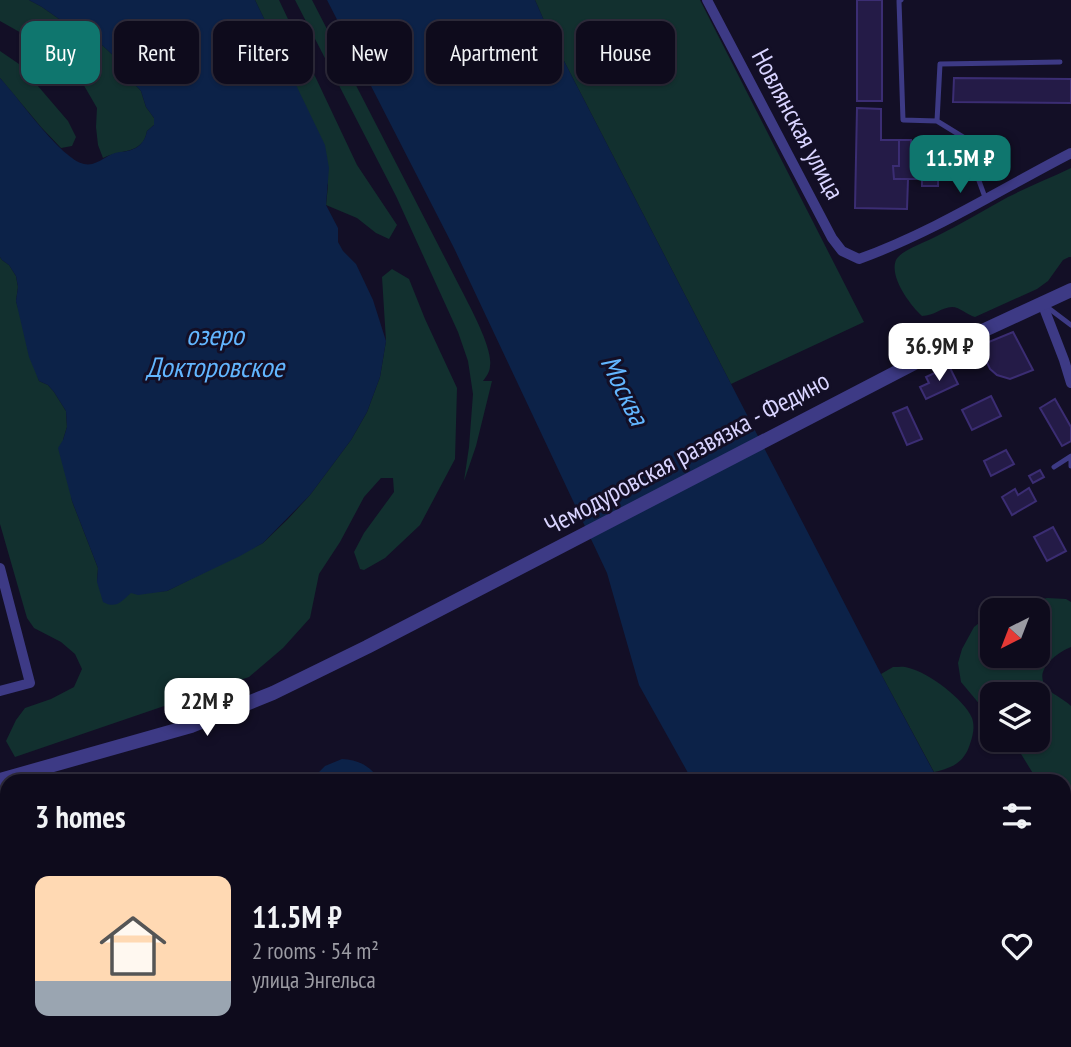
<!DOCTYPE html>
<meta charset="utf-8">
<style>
:root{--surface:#0e0b1c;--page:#1c1929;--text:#f1f3f6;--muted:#9b9ba3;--line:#2e2b3b;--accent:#0f766e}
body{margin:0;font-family:"PT Sans Narrow",sans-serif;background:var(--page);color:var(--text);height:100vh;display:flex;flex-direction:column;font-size:26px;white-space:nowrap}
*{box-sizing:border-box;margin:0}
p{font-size:23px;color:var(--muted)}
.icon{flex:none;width:38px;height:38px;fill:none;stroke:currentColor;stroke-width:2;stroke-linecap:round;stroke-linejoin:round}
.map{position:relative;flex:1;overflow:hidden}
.details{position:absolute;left:0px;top:774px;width:1071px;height:275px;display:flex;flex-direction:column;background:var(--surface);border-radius:21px 21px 0 0;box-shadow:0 2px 5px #0004,0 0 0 2px var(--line)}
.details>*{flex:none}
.hud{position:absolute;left:21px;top:21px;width:700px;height:63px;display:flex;gap:14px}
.needle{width:46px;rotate:222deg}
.tools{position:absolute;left:980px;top:598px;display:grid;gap:14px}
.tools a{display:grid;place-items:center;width:70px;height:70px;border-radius:14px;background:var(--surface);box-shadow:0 2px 5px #0004,0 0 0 2px var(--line);font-size:35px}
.price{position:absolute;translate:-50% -60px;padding:0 16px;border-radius:14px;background:#fff;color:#222;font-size:23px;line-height:46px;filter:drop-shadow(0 2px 4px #0008)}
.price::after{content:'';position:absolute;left:50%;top:42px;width:21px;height:16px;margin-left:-10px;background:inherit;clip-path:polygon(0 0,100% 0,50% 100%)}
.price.active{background:var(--accent);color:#fff}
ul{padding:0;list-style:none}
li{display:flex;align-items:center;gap:21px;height:175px;padding:0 35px}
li+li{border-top:2px solid var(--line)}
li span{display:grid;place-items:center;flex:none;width:196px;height:140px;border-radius:14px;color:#555}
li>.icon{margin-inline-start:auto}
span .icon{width:84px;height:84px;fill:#fffc;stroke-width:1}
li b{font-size:30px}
h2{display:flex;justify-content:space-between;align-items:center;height:84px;padding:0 35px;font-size:30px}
.tag{padding:0 24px;border-radius:14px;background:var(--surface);box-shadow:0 2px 5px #0004,0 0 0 2px var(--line);font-size:24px;line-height:63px}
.tag.active{background:var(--accent);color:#fff}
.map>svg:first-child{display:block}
.green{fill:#12302f}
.water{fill:#0c2248}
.building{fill:#241b47;stroke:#3b2d73;stroke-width:2}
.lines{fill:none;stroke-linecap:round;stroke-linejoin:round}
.service{stroke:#3d3a85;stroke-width:5}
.minor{stroke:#3d3a85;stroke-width:10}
.tertiary{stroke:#3d3a85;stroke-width:14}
.labels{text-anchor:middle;stroke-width:6;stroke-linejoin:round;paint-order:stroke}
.street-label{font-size:26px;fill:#d9d4ff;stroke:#130f26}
.water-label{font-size:28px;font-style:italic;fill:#62b6ff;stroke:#130f26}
</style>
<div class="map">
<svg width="1071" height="1047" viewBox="0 0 1071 1047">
<rect width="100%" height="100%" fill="#130f26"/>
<path class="green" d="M 0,0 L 29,0 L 42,7 L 62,21 L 87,31 L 116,58 L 127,76 L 141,91 L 146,107 L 154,118 L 154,125 L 147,131 C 143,155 120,149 103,158 L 98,145 L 96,127 L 97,108 L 82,82 L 55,52 L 0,21 Z
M 255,0 L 279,0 L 357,165 L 397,225 L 389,239 L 376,233 L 357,218 L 326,205 L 328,185 L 268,27 Z
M 295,0 L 312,0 L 463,293 C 471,309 493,349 490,366 C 490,372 486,377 483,381 L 492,381 L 476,446 L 464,481 L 469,447 L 473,394 L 468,361 L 458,332 L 396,196 Z
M 535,0 L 700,0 L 864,322 L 731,384 L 549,32 Z
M 0,51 L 19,64 L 68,121 L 76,137 L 72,146 L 61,148 L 41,127 L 0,78 Z
M 1071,168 L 1071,257 L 1069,257 L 1063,260 L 1048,281 L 1037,289 L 975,317 C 967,315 960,307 952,307 C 942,307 934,316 922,316 C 910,305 889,277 896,260 C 901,250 926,242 937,236 C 961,224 984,210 1008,197 C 1028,187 1050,178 1071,168 Z
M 0,257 L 2,260 L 9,265 L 16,276 L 18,287 L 16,301 L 39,381 L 48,385 L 54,392 L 66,411 L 67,427 L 63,440 L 72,501 L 98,568 L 97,582 L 131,593 L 167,591 L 263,543 L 288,519 L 310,495 L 351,440 L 367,412 L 380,377 L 386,341 L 382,277 L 392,269 L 409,279 L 425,319 L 457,388 L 455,459 L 420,525 L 385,558 L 364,570 L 360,569 L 354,552 L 364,533 L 394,492 L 393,478 L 381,478 L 364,497 L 340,542 L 319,574 L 310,618 L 283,648 L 249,677 L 15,757 L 6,741 L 16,720 L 25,708 L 51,699 L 74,687 L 82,669 L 75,654 L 61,642 L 34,628 L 27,618 L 0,524 Z
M 1047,598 L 1066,599 L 1071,602 L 1071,647 C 1056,653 1031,672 1048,689 C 1055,696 1064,699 1071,706 L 1071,797 L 1064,802 L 1064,780 L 1037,780 L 1018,749 L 1010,740 L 1038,740 L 1038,695 L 992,695 L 992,719 L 961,682 L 958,663 L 962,649 L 974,627 L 992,613 L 992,656 L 1038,656 L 1038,611 L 998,611 Z
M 893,667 C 898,667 904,666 909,668 C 929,673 964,699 972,718 C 975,727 973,735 970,744 C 964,763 952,768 934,772 L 881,674 Z
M 1064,830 L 1068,841 L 1071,842 L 1071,961 L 1064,945 Z"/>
<path class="water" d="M 29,0 L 255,0 L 325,145 L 329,168 L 326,205 L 338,228 L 338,242 L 343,251 L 356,264 L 373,300 L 386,341 L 380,377 L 367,412 L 351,440 L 310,495 L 263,543 L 240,556 L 167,591 L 138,595 L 131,593 C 121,602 116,609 103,602 L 97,582 L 98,568 L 72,501 L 58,448 L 63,440 L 67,427 L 66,411 L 54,392 L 48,385 L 39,381 L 29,357 L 16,301 L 18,287 L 16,276 L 9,265 L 2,260 L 0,257 L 0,78 C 18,97 61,159 84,164 C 98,167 107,153 120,152 C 134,151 144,146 147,131 L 154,125 L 154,118 L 146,107 L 141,91 L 127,76 L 116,58 L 87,31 L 62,21 L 42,7 Z
M 327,0 L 535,0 L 549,32 L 881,674 L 938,780 L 692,780 L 639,685 L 607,573 L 454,248 Z
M 342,759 C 359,760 370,766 380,780 L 311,780 L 325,766 Z
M 424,1041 L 495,1041 L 500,1047 L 426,1047 Z
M 816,1041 L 1059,1041 L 1062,1047 L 818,1047 Z"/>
<path class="building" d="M 857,0 L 882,0 L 882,101 L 857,101 Z
M 954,78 L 1071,79 L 1071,103 L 953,102 Z
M 857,108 L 881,109 L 881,140 L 899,140 L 899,166 L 893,166 L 894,179 L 908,179 L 907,209 L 855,208 Z
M 899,140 L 911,140 L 911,150 L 942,149 L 943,158 L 938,158 L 938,186 L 922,186 L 922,179 L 894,179 L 893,166 L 899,166 Z
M 1013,332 L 1033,370 L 1010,379 L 997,375 L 990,369 L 979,346 Z
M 949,366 L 958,384 L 926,399 L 920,387 L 929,383 L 926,377 Z
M 991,396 L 1001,416 L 972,430 L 962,410 Z
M 1055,399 L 1071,427 L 1071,441 L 1062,446 L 1040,408 Z
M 907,407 L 922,439 L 907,445 L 893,413 Z
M 1006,450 L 1014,464 L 991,476 L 984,461 Z
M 1040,470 L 1044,477 L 1033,483 L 1029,476 Z
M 1029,488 L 1036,501 L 1012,515 L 1002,497 L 1015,489 L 1018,495 Z
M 1053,527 L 1066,551 L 1047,561 L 1034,537 Z
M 7,811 L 7,840 L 0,842 L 0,812 Z
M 117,1041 L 135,1041 L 136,1047 L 112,1047 L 111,1042 Z
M 177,1041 L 196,1041 L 197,1046 L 178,1047 Z"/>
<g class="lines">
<path class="service" d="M 901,0 L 899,1 L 903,120 L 937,121 L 963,137 L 986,200
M 937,121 L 940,64 L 1060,62
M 1047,307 L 1071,325
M 1071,461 L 1071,466
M 1054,467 L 1071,456"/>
<path class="minor" d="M 707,0 L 832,238 L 842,251 L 859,259 C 934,232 1001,189 1071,153
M 1042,303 L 1064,360 L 1071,383
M 0,568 L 30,683 L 0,691
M 88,1041 L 89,1047
M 224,1041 L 225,1047"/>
<path class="tertiary" d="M 0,780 L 191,726 L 273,693 L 367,647 L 922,359 L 1071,290"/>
</g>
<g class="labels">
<g class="street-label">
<text transform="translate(798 124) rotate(62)" y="9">Новлянская улица</text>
<text transform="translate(687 453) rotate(-28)" y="9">Чемодуровская развязка - Федино</text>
</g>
<g class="water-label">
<text x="215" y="345">озеро<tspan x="215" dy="32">Докторовское</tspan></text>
<text transform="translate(625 390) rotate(64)" y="10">Москва</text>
</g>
</g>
</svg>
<div class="tools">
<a><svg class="needle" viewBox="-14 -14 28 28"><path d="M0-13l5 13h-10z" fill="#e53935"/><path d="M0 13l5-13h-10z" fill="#9b9ba3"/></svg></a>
<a><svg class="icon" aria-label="layers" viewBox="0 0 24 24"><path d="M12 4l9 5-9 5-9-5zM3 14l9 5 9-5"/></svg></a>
</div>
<b class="price active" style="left:960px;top:195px">11.5M ₽</b>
<b class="price" style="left:939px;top:383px">36.9M ₽</b>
<b class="price" style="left:207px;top:738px">22M ₽</b>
<div class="hud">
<a class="tag active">Buy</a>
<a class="tag">Rent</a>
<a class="tag">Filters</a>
<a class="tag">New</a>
<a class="tag">Apartment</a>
<a class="tag">House</a>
</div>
<section class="details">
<h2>3 homes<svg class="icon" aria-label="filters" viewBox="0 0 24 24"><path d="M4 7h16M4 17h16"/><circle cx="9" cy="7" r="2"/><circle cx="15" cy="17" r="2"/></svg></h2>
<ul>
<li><span style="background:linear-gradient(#ffd9b3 75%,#9aa5b1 0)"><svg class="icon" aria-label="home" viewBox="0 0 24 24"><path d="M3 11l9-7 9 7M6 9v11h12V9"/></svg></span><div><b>11.5M ₽</b><p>2 rooms · 54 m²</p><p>улица Энгельса</p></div><svg class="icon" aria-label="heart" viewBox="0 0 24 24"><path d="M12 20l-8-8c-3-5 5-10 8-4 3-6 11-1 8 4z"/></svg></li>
</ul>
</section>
</div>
